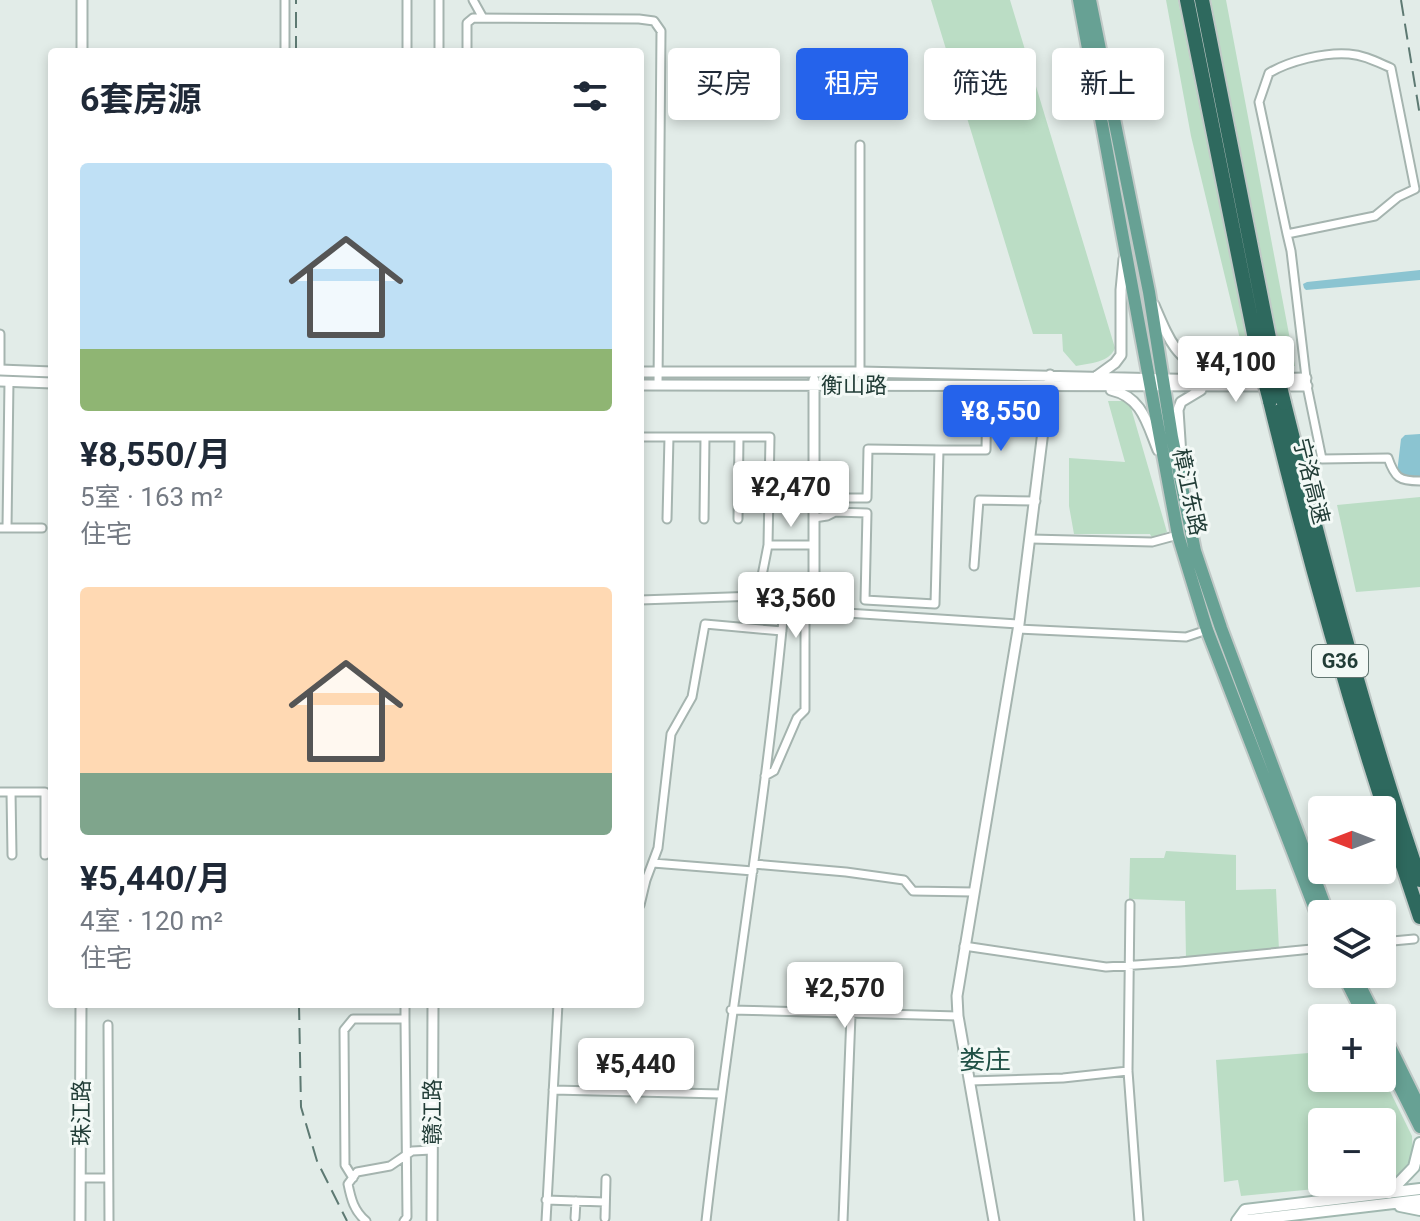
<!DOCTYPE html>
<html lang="zh">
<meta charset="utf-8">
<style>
:root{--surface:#fff;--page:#f2f2f3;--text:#1f2937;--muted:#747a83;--accent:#2563eb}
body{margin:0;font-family:Roboto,"Noto Sans SC",sans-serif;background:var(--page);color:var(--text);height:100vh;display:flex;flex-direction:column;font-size:30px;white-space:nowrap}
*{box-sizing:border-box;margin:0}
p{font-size:26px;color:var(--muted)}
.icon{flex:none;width:44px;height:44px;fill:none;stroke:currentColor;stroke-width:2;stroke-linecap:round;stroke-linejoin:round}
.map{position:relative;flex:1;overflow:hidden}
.side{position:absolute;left:48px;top:48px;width:596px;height:960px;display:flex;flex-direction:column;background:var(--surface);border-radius:8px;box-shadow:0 4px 12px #0003}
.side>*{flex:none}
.guide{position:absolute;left:668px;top:48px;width:632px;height:72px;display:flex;gap:16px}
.needle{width:52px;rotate:270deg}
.tools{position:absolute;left:1308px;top:796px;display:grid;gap:16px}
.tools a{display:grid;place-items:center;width:88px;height:88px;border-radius:8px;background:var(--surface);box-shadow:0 4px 12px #0003;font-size:40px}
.price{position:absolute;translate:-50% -68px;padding:0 18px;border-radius:8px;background:#fff;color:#222;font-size:26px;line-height:52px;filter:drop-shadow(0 2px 4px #0008)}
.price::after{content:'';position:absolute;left:50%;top:48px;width:24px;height:18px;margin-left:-12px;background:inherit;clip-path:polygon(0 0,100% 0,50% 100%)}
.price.on{background:var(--accent);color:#fff}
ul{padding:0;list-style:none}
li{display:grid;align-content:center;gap:16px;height:424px;padding:0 32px}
li span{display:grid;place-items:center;height:248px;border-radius:8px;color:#555}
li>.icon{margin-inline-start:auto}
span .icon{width:144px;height:144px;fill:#fffc;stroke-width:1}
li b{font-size:34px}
h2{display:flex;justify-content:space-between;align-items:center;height:96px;padding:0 32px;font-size:34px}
.pill{padding:0 28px;border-radius:8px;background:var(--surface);box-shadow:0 4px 12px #0003;font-size:28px;line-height:72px}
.pill.on{background:var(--accent);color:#fff}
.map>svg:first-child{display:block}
.green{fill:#bbddc5;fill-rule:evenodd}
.water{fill:#8bc4d1}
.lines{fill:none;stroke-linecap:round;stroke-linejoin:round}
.minor-casing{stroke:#a5b4af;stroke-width:11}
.tertiary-casing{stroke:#a5b4af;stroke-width:13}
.secondary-casing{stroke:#a1b8b0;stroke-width:14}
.primary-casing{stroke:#c1c9c7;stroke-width:16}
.motorway-casing{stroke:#c1c9c7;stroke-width:18}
.minor{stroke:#fff;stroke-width:7}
.tertiary{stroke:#fff;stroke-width:9}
.secondary{stroke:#fff;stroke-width:10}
.primary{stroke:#67a194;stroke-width:12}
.motorway{stroke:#2e695e;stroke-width:14}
.rail{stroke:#5d7972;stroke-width:2;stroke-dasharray:16 8;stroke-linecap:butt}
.motorway-bridge-casing{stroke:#c1c9c7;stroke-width:18;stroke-linecap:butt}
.motorway-bridge{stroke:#2e695e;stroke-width:14}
.labels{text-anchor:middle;stroke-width:6;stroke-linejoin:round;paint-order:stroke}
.shield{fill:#f3f9f6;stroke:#617570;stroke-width:2}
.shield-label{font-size:20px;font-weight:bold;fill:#223d37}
.street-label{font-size:22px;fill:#223d37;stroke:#f3f9f6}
.quarter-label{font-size:26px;fill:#1e4f44;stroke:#f3f9f6}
</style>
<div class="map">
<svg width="1420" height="1221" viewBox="0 0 1420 1221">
<rect width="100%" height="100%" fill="#e2ece8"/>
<path class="green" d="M 931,0 L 1010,0 L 1115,348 C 1109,363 1090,363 1076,366 L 1063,351 L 1062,334 L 1033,334 Z
M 1166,0 L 1178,0 L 1252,363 L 1246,364 L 1191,136 Z
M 1211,0 L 1226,0 L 1295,366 L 1285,367 C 1255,246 1231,123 1211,0 Z
M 1108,401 L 1129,401 L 1167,532 L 1152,538 L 1150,534 L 1074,534 L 1069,506 L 1069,458 L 1125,462 Z
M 1420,497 L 1420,587 L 1356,592 L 1337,505 Z
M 1166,851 L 1236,855 L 1236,890 L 1276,889 L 1279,950 L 1186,959 L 1185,901 L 1129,899 L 1130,858 L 1164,858 Z
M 1322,1052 L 1322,1078 L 1382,1078 L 1382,1075 L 1412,1136 L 1413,1158 L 1391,1182 L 1241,1196 L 1238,1180 L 1224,1182 L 1216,1060 ZM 1322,1122 L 1382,1122 L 1382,1182 L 1322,1182 Z"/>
<path class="water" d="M 1420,270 L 1420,280 L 1306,290 L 1304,288 L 1303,284 L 1307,282 Z
M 1420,434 L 1420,479 L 1410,479 L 1397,473 L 1401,439 L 1405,435 Z"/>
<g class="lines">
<defs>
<path id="minor" d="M 473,0 L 483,18
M 285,52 L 285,0
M 407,52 L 407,0
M 439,52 L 439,0
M 467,52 L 467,23 L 473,18 L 639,19 L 654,21 L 661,31 L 658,385
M 860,145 L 860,372
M 1287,234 L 1375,216 L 1398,197 L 1415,189 L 1391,68 C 1377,62 1364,55 1349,54 C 1325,52 1289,61 1269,73 L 1259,102 L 1287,234 L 1291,251 L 1307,386 L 1322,459 L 1388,458 C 1395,478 1399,481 1420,481
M 0,334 L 0,370
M 640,437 L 770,437 L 768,545 L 758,596 L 640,600
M 939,450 L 986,450 L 987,386
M 814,490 L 828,491 L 835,498 L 867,498 L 868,449 L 939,450 L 935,604 L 865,600 L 867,513 L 835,512 L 827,516 L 814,518
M 667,519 L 669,437
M 704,519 L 705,437
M 738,519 L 739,437
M 0,528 L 7,528 L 9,381
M 7,528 L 42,528
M 1031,539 L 1152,542 L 1178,535
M 768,545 L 814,545
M 974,566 L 979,500 L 1036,501
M 1018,629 L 1186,637 L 1207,630
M 765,776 L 774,771 L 797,718 L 805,710 L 805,609
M 0,792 L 45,792 L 45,855
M 11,792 L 12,855
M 653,863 L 753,871
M 754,864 L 846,872 L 904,880 L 913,891 L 973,892
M 1130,904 L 1128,1071 L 1139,1221
M 640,905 L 646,880 L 658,848 L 671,734 L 692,697 L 705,624 L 782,631
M 1382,942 L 1414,939
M 964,946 L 1106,967 L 1180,962 L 1322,948
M 405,1004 L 405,1019
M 731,1010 L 958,1016
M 108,1025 L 109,1221
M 970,1081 L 1063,1078 L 1128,1071
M 553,1090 L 721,1094
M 81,1178 L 108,1178
M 353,1178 L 345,1165 L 344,1030 L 353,1019 L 405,1019 L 407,1217 L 404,1221
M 546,1200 L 605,1202
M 575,1218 L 576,1201
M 605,1218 L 606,1179
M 366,1221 C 354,1211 351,1199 348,1184 L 357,1172 L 390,1166 L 412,1151 L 432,1150
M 546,1221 L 558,1004
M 706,1221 C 729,1017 765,814 784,609 L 1019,624
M 843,1221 L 851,1015"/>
<path id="tertiary" d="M 82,0 L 82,52
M 1154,305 C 1172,347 1174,352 1211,380
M 0,370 L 52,372
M 640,372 L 860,372 L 1211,380 L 1306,378
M 1097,376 L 1115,363 L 1121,355 L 1121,290 L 1124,259
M 0,381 L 52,383
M 640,385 L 1307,386
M 1111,390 C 1142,397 1147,423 1158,450
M 1182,471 L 1178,410 L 1181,402 L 1201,390
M 814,609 L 814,380
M 80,1221 L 81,1004
M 432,1221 L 433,1004
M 994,1221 L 958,1016 L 957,996 L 1019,624 L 1050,375"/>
<path id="secondary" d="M 1389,1193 L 1414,1167 L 1420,1143
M 1400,1206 L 1420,1210
M 1237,1221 L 1245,1210 L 1420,1189
M 1240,1221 L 1420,1200"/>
<path id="primary" d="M 1079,0 L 1178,535 L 1207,630 L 1322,927
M 1090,0 L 1149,292 L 1172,437 L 1195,551 L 1221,628 L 1328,914
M 1343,974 L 1365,1018
M 1354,974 L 1376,1018
M 1382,1031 L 1420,1108
M 1382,1051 L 1420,1127"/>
<path id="motorway" d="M 1187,0 L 1259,359
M 1202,0 L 1273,358
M 1270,401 C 1312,575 1362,747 1420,917
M 1284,403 C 1324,563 1366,724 1420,880"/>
</defs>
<use href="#minor" class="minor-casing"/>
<use href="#tertiary" class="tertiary-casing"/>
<use href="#secondary" class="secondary-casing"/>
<use href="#primary" class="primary-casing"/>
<use href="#motorway" class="motorway-casing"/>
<use href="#minor" class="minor"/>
<use href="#tertiary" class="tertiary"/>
<use href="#secondary" class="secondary"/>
<use href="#primary" class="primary"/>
<use href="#motorway" class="motorway"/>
<path class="rail" d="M 1401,0 L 1420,116
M 296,52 L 296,0
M 299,1004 L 301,1107 L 317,1161 L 347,1221"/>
<defs>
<path id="motorway-bridge" d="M 1273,358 L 1284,403
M 1259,359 L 1270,401"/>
</defs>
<use href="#motorway-bridge" class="motorway-bridge-casing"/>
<use href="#motorway-bridge" class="motorway-bridge"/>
</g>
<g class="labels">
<rect class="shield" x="1312" y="645" width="56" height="32" rx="6"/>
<g class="shield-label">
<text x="1340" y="668">G36</text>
</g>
<g class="street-label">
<text x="854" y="393">衡山路</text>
<text transform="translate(1312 481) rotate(76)" y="8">宁洛高速</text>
<text transform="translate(1190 492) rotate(78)" y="8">樟江东路</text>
<text transform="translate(432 1112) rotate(-90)" y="8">赣江路</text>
<text transform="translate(81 1113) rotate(-90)" y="8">珠江路</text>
</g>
<g class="quarter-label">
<text x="985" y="1069">娄庄</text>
</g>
</g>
</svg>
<div class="tools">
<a><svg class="needle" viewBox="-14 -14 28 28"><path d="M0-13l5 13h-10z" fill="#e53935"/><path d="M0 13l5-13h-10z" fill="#747a83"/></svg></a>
<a><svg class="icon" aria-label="layers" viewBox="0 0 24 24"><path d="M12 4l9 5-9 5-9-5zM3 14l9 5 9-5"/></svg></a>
<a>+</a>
<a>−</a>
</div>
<b class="price" style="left:1236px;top:404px">¥4,100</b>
<b class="price on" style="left:1001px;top:453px">¥8,550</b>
<b class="price" style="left:791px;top:529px">¥2,470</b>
<b class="price" style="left:796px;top:640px">¥3,560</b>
<b class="price" style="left:845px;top:1030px">¥2,570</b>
<b class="price" style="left:636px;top:1106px">¥5,440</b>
<div class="guide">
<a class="pill">买房</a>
<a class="pill on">租房</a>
<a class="pill">筛选</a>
<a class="pill">新上</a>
</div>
<section class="side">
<h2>6套房源<svg class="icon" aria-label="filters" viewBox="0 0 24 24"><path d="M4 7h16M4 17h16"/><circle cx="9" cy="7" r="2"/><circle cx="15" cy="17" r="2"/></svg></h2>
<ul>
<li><span style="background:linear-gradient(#bfe0f5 75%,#8fb573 0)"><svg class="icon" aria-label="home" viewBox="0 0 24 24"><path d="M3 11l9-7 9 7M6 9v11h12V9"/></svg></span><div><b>¥8,550/月</b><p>5室 · 163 m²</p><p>住宅</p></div></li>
<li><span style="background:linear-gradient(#ffd9b3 75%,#7fa58c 0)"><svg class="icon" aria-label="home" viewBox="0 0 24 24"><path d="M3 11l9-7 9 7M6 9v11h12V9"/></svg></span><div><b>¥5,440/月</b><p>4室 · 120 m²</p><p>住宅</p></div></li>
</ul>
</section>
</div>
